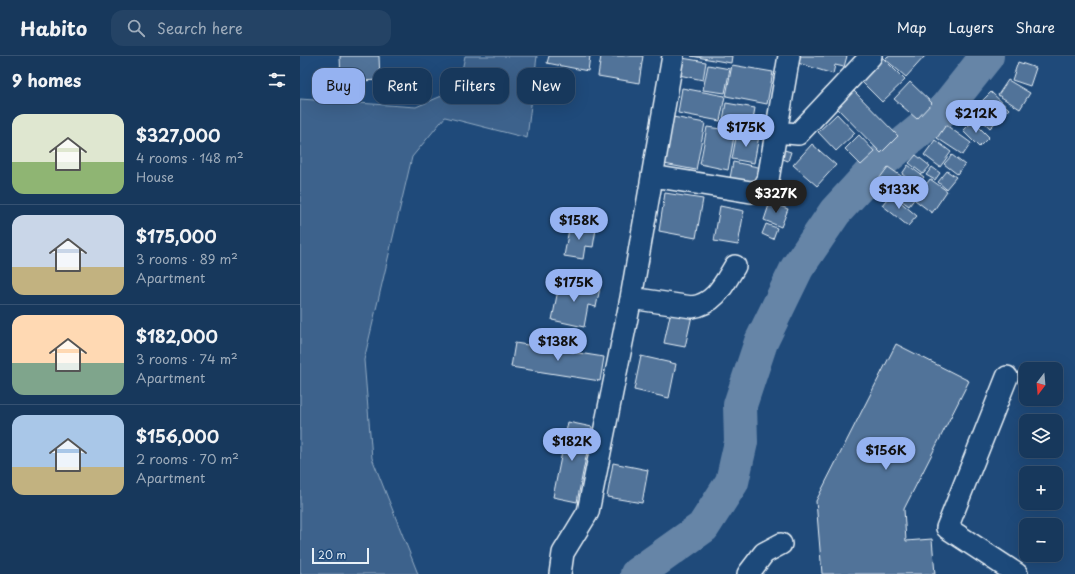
<!DOCTYPE html>
<meta charset="utf-8">
<style>
:root{--surface:#17385c;--page:#244365;--text:#f1f3f6;--muted:#9eacbb;--line:#365272;--accent:#95b2f1}
body{margin:0;font-family:"Playpen Sans",sans-serif;background:var(--page);color:var(--text);height:100vh;display:flex;flex-direction:column;font-size:15px;white-space:nowrap}
*{box-sizing:border-box;margin:0}
p{font-size:13px;color:var(--muted)}
.icon{flex:none;width:22px;height:22px;fill:none;stroke:currentColor;stroke-width:2;stroke-linecap:round;stroke-linejoin:round}
.map{position:relative;flex:1;overflow:hidden}
.details{display:flex;flex-direction:column;background:var(--surface);width:300px}
.details>*{flex:none}
.guide{position:absolute;left:12px;top:12px;width:380px;height:36px;display:flex;gap:8px}
.needle{width:26px;rotate:196deg}
.fabs{position:absolute;left:719px;top:306px;display:grid;gap:8px}
.fabs a{display:grid;place-items:center;width:44px;height:44px;border-radius:8px;background:var(--surface);box-shadow:0 4px 16px #0002,0 0 0 1px var(--line);font-size:20px}
.scale{position:absolute;left:12px;bottom:10px;width:57px;box-sizing:border-box;padding-left:4px;border:2px solid #e8f1f8;border-top:0;font-size:11px;line-height:14px;white-space:nowrap;color:#e8f1f8;-webkit-text-stroke:3px #1f4a7a;paint-order:stroke}
.price{position:absolute;translate:-50% -34px;padding:0 9px;border-radius:14px;background:var(--accent);color:#111;font-size:13px;line-height:26px;filter:drop-shadow(0 1px 2px #0008)}
.price::after{content:'';position:absolute;left:50%;top:24px;width:12px;height:9px;margin-left:-6px;background:inherit;clip-path:polygon(0 0,100% 0,50% 100%)}
.price.active{background:#222;color:#fff}
ul{padding:0;list-style:none}
li{display:flex;align-items:center;gap:12px;height:100px;padding:0 12px}
li+li{border-top:1px solid var(--line)}
li span{display:grid;place-items:center;flex:none;width:112px;height:80px;border-radius:12px;color:#555}
li>.icon{margin-inline-start:auto}
span .icon{width:48px;height:48px;fill:#fffc;stroke-width:1}
li b{font-size:17px}
h2{display:flex;justify-content:space-between;align-items:center;height:48px;padding:0 12px;font-size:17px}
.pill{padding:0 14px;border-radius:12px;background:var(--surface);box-shadow:0 4px 16px #0002,0 0 0 1px var(--line);font-size:14px;line-height:36px}
.pill.active{background:var(--accent);color:#111}
header{display:flex;align-items:center;gap:24px;box-sizing:border-box;height:56px;padding:0 20px;background:var(--surface);border-bottom:1px solid var(--line)}
header strong{font-size:19px}
nav{display:flex;gap:22px;margin-inline-start:auto;font-size:14px}
.search{width:280px;height:36px;background:var(--page);display:flex;align-items:center;gap:10px;box-sizing:border-box;padding:0 14px;border-radius:12px;color:var(--muted);font-size:15px}
main{display:flex;flex:1;min-height:0}
.map>svg:first-child{display:block}
.green{fill:#3c628c;stroke:#92aac2}
.lines{fill:none;stroke-linecap:round;stroke-linejoin:round}
.river{stroke:#6685a7;stroke-width:34}
.building{fill:#517399;stroke:#e8f1f8}
.minor-casing{stroke:#e8f1f8;stroke-width:24}
.minor{stroke:#1f4a7a;stroke-width:21}
</style>
<header>
<strong>Habito</strong>
<div class="search"><svg class="icon" aria-label="search" viewBox="0 0 24 24"><circle cx="10" cy="10" r="6"/><path d="M15 15l6 6"/></svg>Search here</div>
<nav><a>Map</a><a>Layers</a><a>Share</a></nav>
</header>
<main>
<section class="details">
<h2>9 homes<svg class="icon" aria-label="filters" viewBox="0 0 24 24"><path d="M4 7h16M4 17h16"/><circle cx="9" cy="7" r="2"/><circle cx="15" cy="17" r="2"/></svg></h2>
<ul>
<li><span style="background:linear-gradient(#dfe7d0 60%,#8fb573 0)"><svg class="icon" aria-label="home" viewBox="0 0 24 24"><path d="M3 11l9-7 9 7M6 9v11h12V9"/></svg></span><div><b>$327,000</b><p>4 rooms · 148 m²</p><p>House</p></div></li>
<li><span style="background:linear-gradient(#c9d6e8 65%,#c2b280 0)"><svg class="icon" aria-label="home" viewBox="0 0 24 24"><path d="M3 11l9-7 9 7M6 9v11h12V9"/></svg></span><div><b>$175,000</b><p>3 rooms · 89 m²</p><p>Apartment</p></div></li>
<li><span style="background:linear-gradient(#ffd9b3 60%,#7fa58c 0)"><svg class="icon" aria-label="home" viewBox="0 0 24 24"><path d="M3 11l9-7 9 7M6 9v11h12V9"/></svg></span><div><b>$182,000</b><p>3 rooms · 74 m²</p><p>Apartment</p></div></li>
<li><span style="background:linear-gradient(#a9c7e8 65%,#c2b280 0)"><svg class="icon" aria-label="home" viewBox="0 0 24 24"><path d="M3 11l9-7 9 7M6 9v11h12V9"/></svg></span><div><b>$156,000</b><p>2 rooms · 70 m²</p><p>Apartment</p></div></li>
</ul>
</section>
<div class="map">
<svg width="775" height="518" viewBox="0 0 775 518">
<rect width="100%" height="100%" fill="#1f4a7a"/>
<filter id="ink" filterUnits="userSpaceOnUse"><feTurbulence type="fractalNoise" baseFrequency=".025" numOctaves="2"/><feDisplacementMap in="SourceGraphic" scale="8" xChannelSelector="R" yChannelSelector="G"/><feConvolveMatrix kernelMatrix="1 2 1 2 8 2 1 2 1" color-interpolation-filters="sRGB"/></filter>
<g filter="url(#ink)">
<path class="green" d="M 165,0 L 237,0 L 227,82 L 145,61 L 112,101 L 64,304 L 72,402 L 118,518 L 0,518 L 0,43 L 116,51 L 158,33 Z"/>
<g class="lines">
<path class="river" d="M 337,518 L 403,471 L 432,426 L 441,386 L 440,349 L 461,286 L 497,212 L 535,156 L 580,107 L 644,54 L 687,0"/>
</g>
<path class="building" d="M 40,0 L 79,0 L 80,24 L 41,26 Z
M 249,0 L 290,0 L 288,15 L 247,7 Z
M 301,0 L 343,0 L 339,27 L 298,20 Z
M 391,0 L 432,0 L 431,7 Z
M 500,0 L 547,0 L 544,11 L 535,9 L 533,18 L 498,7 Z
M 588,0 L 625,0 L 606,21 L 585,3 Z
M 582,1 L 605,24 L 582,46 L 559,23 Z
M 382,2 L 406,6 L 403,24 L 379,19 Z
M 718,6 L 736,12 L 730,30 L 712,24 Z
M 408,9 L 430,13 L 425,37 L 403,34 Z
M 432,9 L 473,16 L 467,48 L 426,40 Z
M 708,24 L 730,37 L 720,53 L 698,39 Z
M 610,26 L 632,47 L 617,63 L 594,43 Z
M 382,32 L 425,40 L 420,65 L 378,57 Z
M 554,35 L 598,80 L 581,97 L 537,52 Z
M 691,36 L 709,53 L 690,72 L 672,55 Z
M 426,47 L 455,52 L 451,75 L 422,70 Z
M 537,58 L 555,77 L 536,95 L 518,76 Z
M 373,61 L 405,67 L 396,114 L 364,108 Z
M 673,65 L 689,81 L 679,91 L 663,75 Z
M 646,69 L 671,87 L 663,99 L 637,82 Z
M 407,71 L 435,75 L 428,114 L 400,108 Z
M 437,76 L 459,80 L 454,107 L 432,103 Z
M 559,79 L 575,96 L 561,109 L 545,93 Z
M 635,84 L 651,96 L 640,111 L 624,99 Z
M 512,88 L 536,109 L 517,130 L 493,109 Z
M 481,93 L 491,96 L 488,105 L 478,101 Z
M 616,99 L 630,110 L 623,118 L 609,107 Z
M 652,99 L 665,109 L 657,118 L 644,108 Z
M 433,106 L 463,112 L 460,127 L 430,122 Z
M 608,109 L 624,121 L 617,130 L 602,118 Z
M 588,111 L 604,122 L 595,135 L 579,123 Z
M 632,111 L 640,117 L 635,124 L 626,119 Z
M 647,115 L 656,121 L 646,133 L 638,126 Z
M 630,123 L 647,135 L 632,157 L 615,144 Z
M 604,125 L 619,137 L 609,150 L 594,139 Z
M 365,137 L 403,143 L 396,182 L 359,175 Z
M 591,138 L 617,160 L 608,170 L 582,149 Z
M 470,146 L 488,153 L 481,171 L 464,164 Z
M 420,150 L 444,155 L 438,189 L 414,185 Z
M 270,168 L 296,173 L 293,191 L 285,190 L 283,203 L 264,200 Z
M 466,168 L 477,172 L 473,183 L 462,178 Z
M 260,224 L 300,232 L 296,251 L 288,249 L 284,271 L 252,264 Z
M 372,250 L 393,255 L 385,291 L 364,287 Z
M 215,287 L 304,301 L 300,325 L 211,311 Z
M 596,288 L 669,325 L 604,453 L 606,485 L 632,483 L 635,518 L 522,518 L 516,445 Z
M 341,300 L 376,308 L 369,342 L 334,334 Z
M 268,366 L 292,371 L 277,446 L 253,441 Z
M 313,407 L 348,414 L 342,447 L 307,441 Z"/>
<g class="lines">
<defs>
<path id="minor" d="M 476,76 L 498,78 L 571,0
M 352,120 L 451,136 L 462,134 L 468,124 L 489,0
M 331,242 L 392,251 C 415,248 424,228 435,210
M 707,321 L 647,472 L 717,518
M 260,518 L 263,497 L 288,456 L 331,242 L 373,0
M 448,518 L 464,497 L 481,488"/>
</defs>
<use href="#minor" class="minor-casing"/>
<use href="#minor" class="minor"/>
</g>
</g>
</svg>
<div class="fabs">
<a><svg class="needle" viewBox="-14 -14 28 28"><path d="M0-13l5 13h-10z" fill="#e53935"/><path d="M0 13l5-13h-10z" fill="#9eacbb"/></svg></a>
<a><svg class="icon" aria-label="layers" viewBox="0 0 24 24"><path d="M12 4l9 5-9 5-9-5zM3 14l9 5 9-5"/></svg></a>
<a>+</a>
<a>−</a>
</div>
<div class="scale">20 m</div>
<b class="price" style="left:676px;top:78px">$212K</b>
<b class="price" style="left:446px;top:92px">$175K</b>
<b class="price" style="left:599px;top:154px">$133K</b>
<b class="price active" style="left:476px;top:158px">$327K</b>
<b class="price" style="left:279px;top:185px">$158K</b>
<b class="price" style="left:274px;top:247px">$175K</b>
<b class="price" style="left:258px;top:306px">$138K</b>
<b class="price" style="left:272px;top:406px">$182K</b>
<b class="price" style="left:586px;top:415px">$156K</b>
<div class="guide">
<a class="pill active">Buy</a>
<a class="pill">Rent</a>
<a class="pill">Filters</a>
<a class="pill">New</a>
</div>
</div>
</main>
